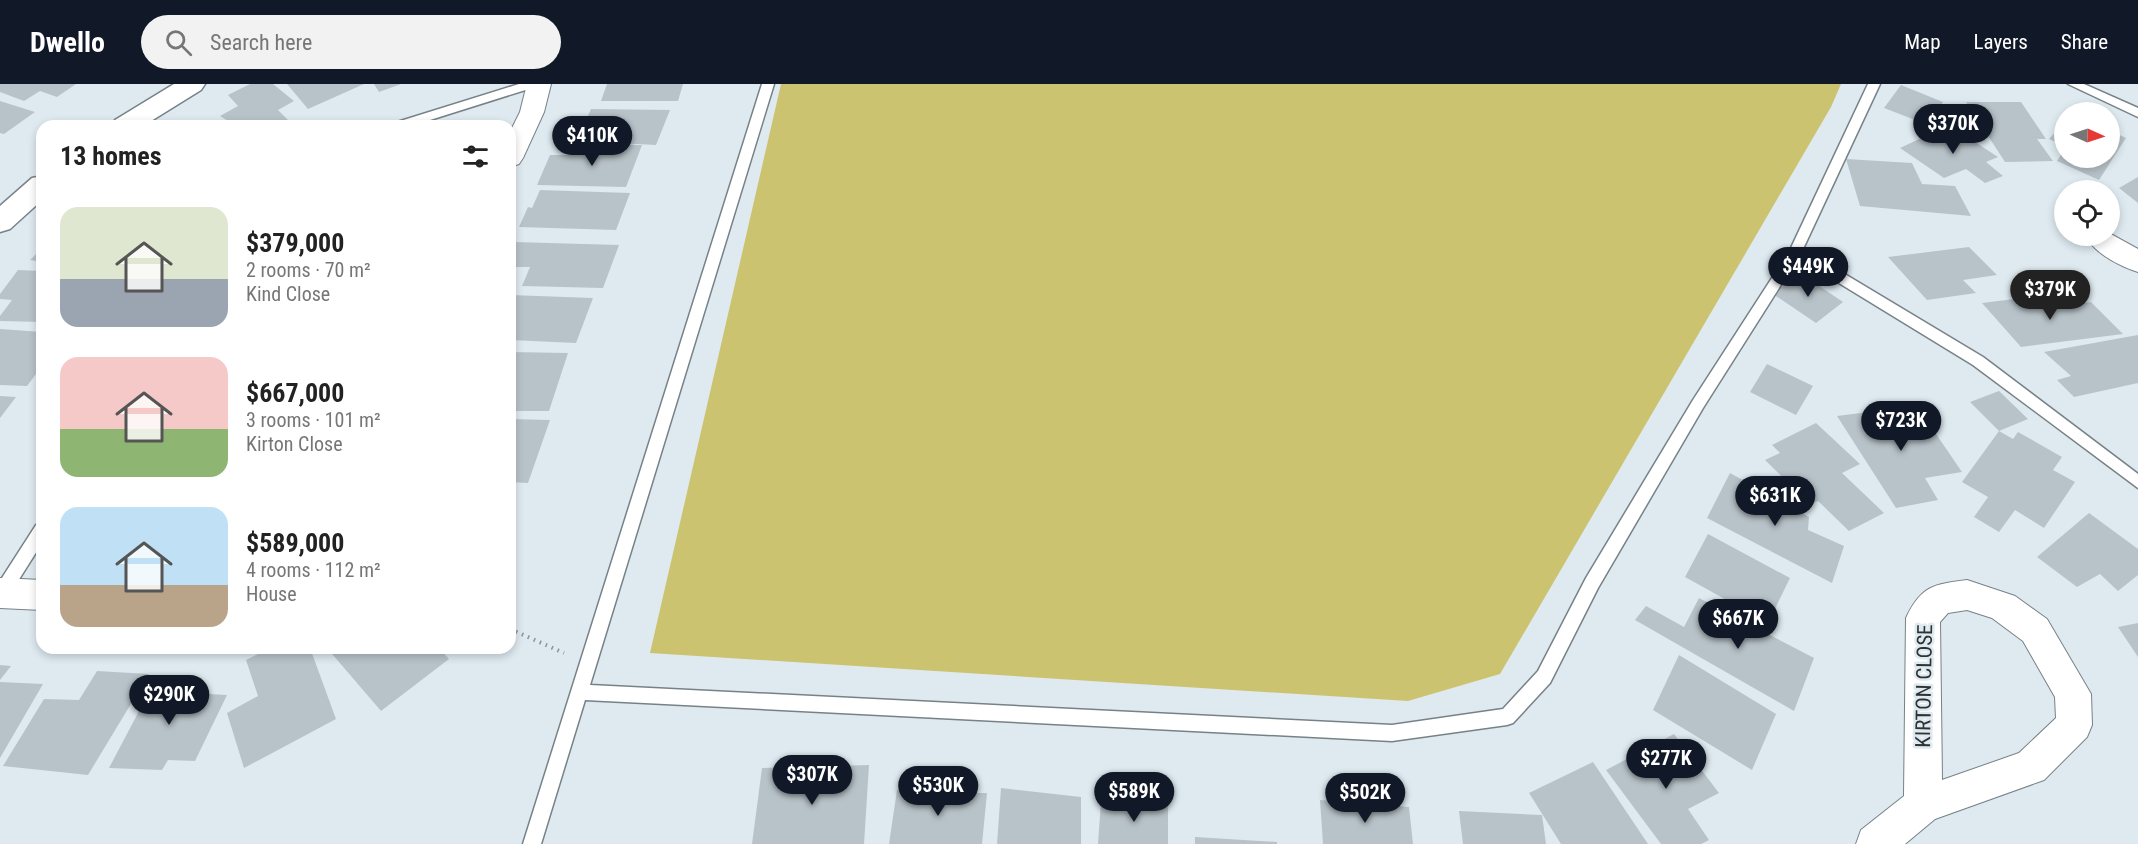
<!DOCTYPE html>
<meta charset="utf-8">
<style>
:root{--surface:#fff;--page:#f2f2f2;--text:#222;--muted:#767676;--accent:#111827}
body{margin:0;font-family:"Roboto Condensed",sans-serif;background:var(--page);color:var(--text);height:100vh;display:flex;flex-direction:column;font-size:22px;white-space:nowrap}
*{box-sizing:border-box;margin:0}
p{font-size:20px;color:var(--muted)}
.icon{flex:none;width:33px;height:33px;fill:none;stroke:currentColor;stroke-width:2;stroke-linecap:round;stroke-linejoin:round}
.map{position:relative;flex:1;overflow:hidden}
.details{position:absolute;left:36px;top:36px;width:480px;height:534px;display:flex;flex-direction:column;background:var(--surface);border-radius:18px;box-shadow:0 3px 9px #0003}
.details>*{flex:none}
.needle{width:39px;rotate:93deg}
.tools{position:absolute;left:2054px;top:18px;display:grid;gap:12px}
.tools a{display:grid;place-items:center;width:66px;height:66px;border-radius:50%;background:var(--surface);box-shadow:0 3px 9px #0003;font-size:30px}
.price{position:absolute;translate:-50% -51px;padding:0 14px;border-radius:21px;background:var(--accent);color:#fff;font-size:20px;line-height:39px;filter:drop-shadow(0 2px 3px #0008)}
.price::after{content:'';position:absolute;left:50%;top:36px;width:18px;height:14px;margin-left:-9px;background:inherit;clip-path:polygon(0 0,100% 0,50% 100%)}
.price.on{background:#222;color:#fff}
ul{padding:0;list-style:none}
li{display:flex;align-items:center;gap:18px;height:150px;padding:0 24px}
li span{display:grid;place-items:center;flex:none;width:168px;height:120px;border-radius:18px;color:#555}
li>.icon{margin-inline-start:auto}
span .icon{width:72px;height:72px;fill:#fffc;stroke-width:1}
li b{font-size:26px}
h2{display:flex;justify-content:space-between;align-items:center;height:72px;padding:0 24px;font-size:26px}
header{display:flex;align-items:center;gap:36px;box-sizing:border-box;height:84px;padding:0 30px;background:var(--accent);color:#fff}
header strong{font-size:28px}
nav{display:flex;gap:33px;margin-inline-start:auto;font-size:21px}
.search{width:420px;height:54px;background:var(--page);display:flex;align-items:center;gap:15px;box-sizing:border-box;padding:0 21px;border-radius:33px;color:var(--muted);font-size:22px}
.map>svg:first-child{display:block}
.green{fill:#ccc370}
.building{fill:#b8c3c9}
.lines{fill:none;stroke-linecap:round;stroke-linejoin:round}
.lane-casing{stroke:#778287;stroke-width:3}
.street-casing{stroke:#778287;stroke-width:2}
.secondary-casing{stroke:#778287;stroke-width:3}
.path{stroke:#8a9397;stroke-width:4;stroke-dasharray:1.5 5;stroke-linecap:butt}
.lane{fill:#fff;fill-rule:evenodd}
.street{fill:#fff;fill-rule:evenodd}
.secondary{fill:#fff;fill-rule:evenodd}
.labels{text-anchor:middle;stroke-width:5;stroke-linejoin:round;paint-order:stroke}
.street-label{font-size:21px;fill:#2d3234;stroke:#deeaf0}
</style>
<header>
<strong>Dwello</strong>
<div class="search"><svg class="icon" aria-label="search" viewBox="0 0 24 24"><circle cx="10" cy="10" r="6"/><path d="M15 15l6 6"/></svg>Search here</div>
<nav><a>Map</a><a>Layers</a><a>Share</a></nav>
</header>
<div class="map">
<svg width="2138" height="760" viewBox="0 0 2138 760">
<rect width="100%" height="100%" fill="#deeaf0"/>
<path class="green" d="M 781,0 L 1841,0 L 1831,23 L 1500,590 L 1408,617 L 650,569 Z"/>
<path class="building" d="M 0,0 L 76,0 L 57,13 L 40,7 L 24,17 L 0,8 Z
M 250,0 L 273,0 L 294,17 L 278,26 L 288,36 L 278,42 L 236,42 L 220,32 L 238,22 L 228,11 Z
M 287,0 L 364,0 L 308,25 Z
M 374,0 L 401,0 L 379,8 Z
M 607,0 L 683,0 L 678,17 L 601,17 Z
M 1901,1 L 1943,18 L 1928,41 L 1884,24 Z
M 0,17 L 35,28 L 4,50 L 0,49 Z
M 1966,18 L 2021,18 L 2046,55 L 2037,55 L 2053,77 L 2005,78 Z
M 591,25 L 670,26 L 656,61 L 577,57 Z
M 2064,38 L 2064,62 L 2049,55 Z
M 1949,41 L 1998,73 L 1986,78 L 2003,92 L 1985,99 L 1966,85 L 1944,94 L 1900,64 Z
M 2109,46 L 2126,54 L 2099,96 L 2057,77 L 2064,66 L 2064,74 L 2109,74 Z
M 582,60 L 642,61 L 626,103 L 537,101 L 550,71 L 578,71 Z
M 1846,75 L 1912,79 L 1922,100 L 1955,102 L 1971,132 L 1860,122 Z
M 2138,93 L 2138,119 L 2119,104 Z
M 540,106 L 630,109 L 616,146 L 519,143 L 528,123 L 532,124 Z
M 514,158 L 619,161 L 603,204 L 522,202 L 530,183 L 510,183 L 510,169 Z
M 1969,163 L 1997,191 L 1963,196 L 1976,209 L 1927,216 L 1888,173 Z
M 42,164 L 42,178 L 30,176 Z
M 18,186 L 42,187 L 42,238 L 0,237 L 0,232 L 12,216 L 0,215 L 0,210 Z
M 1800,189 L 1843,218 L 1816,239 L 1773,210 Z
M 510,211 L 593,214 L 576,259 L 510,256 L 512,241 L 510,241 Z
M 2037,212 L 2047,223 L 2091,218 L 2123,250 L 2021,263 L 1982,219 Z
M 0,245 L 42,248 L 42,282 L 27,302 L 0,301 Z
M 2138,251 L 2138,299 L 2074,313 L 2057,296 L 2071,292 L 2044,268 Z
M 510,268 L 568,269 L 549,327 L 510,327 Z
M 1767,280 L 1813,302 L 1796,331 L 1750,308 Z
M 1999,307 L 2028,335 L 1999,347 L 1970,318 Z
M 0,312 L 16,313 L 0,334 Z
M 1917,322 L 1962,388 L 1925,394 L 1938,416 L 1896,424 L 1837,332 Z
M 510,335 L 550,336 L 528,399 L 510,398 Z
M 1816,339 L 1860,380 L 1842,389 L 1884,429 L 1849,447 L 1818,417 L 1810,420 L 1765,376 L 1780,369 L 1772,361 Z
M 1999,347 L 2013,355 L 2018,348 L 2062,373 L 2053,386 L 2075,398 L 2044,444 L 2015,426 L 1999,448 L 1974,433 L 1988,413 L 1962,398 Z
M 1730,389 L 1809,433 L 1808,446 L 1844,462 L 1832,499 L 1707,434 Z
M 2089,429 L 2138,465 L 2138,491 L 2118,507 L 2100,490 L 2077,503 L 2037,473 Z
M 1708,450 L 1790,494 L 1768,539 L 1685,493 Z
M 1699,514 L 1814,574 L 1794,627 L 1635,536 L 1646,522 L 1684,543 Z
M 2138,539 L 2138,573 L 2118,543 Z
M 270,564 L 310,564 L 336,635 L 244,684 L 227,629 L 258,612 L 246,576 Z
M 327,564 L 439,564 L 449,575 L 381,627 Z
M 1679,571 L 1776,630 L 1752,686 L 1653,626 Z
M 0,581 L 11,582 L 0,596 Z
M 97,587 L 149,590 L 88,691 L 3,682 L 44,615 L 79,616 Z
M 157,593 L 194,594 L 187,609 L 227,611 L 195,677 L 168,676 L 162,686 L 109,684 Z
M 0,598 L 43,600 L 0,674 Z
M 1674,650 L 1719,709 L 1688,725 L 1709,756 L 1701,760 L 1661,760 L 1606,686 Z
M 1593,678 L 1648,760 L 1561,760 L 1529,709 Z
M 869,681 L 864,760 L 752,760 L 762,684 Z
M 920,701 L 968,704 L 967,709 L 987,709 L 982,760 L 889,760 L 897,706 L 918,707 Z
M 1001,704 L 1081,713 L 1081,760 L 997,760 Z
M 1320,716 L 1409,723 L 1413,760 L 1323,760 Z
M 1101,717 L 1168,717 L 1168,760 L 1098,760 Z
M 1459,727 L 1542,731 L 1546,760 L 1463,760 Z
M 1195,753 L 1277,758 L 1277,760 L 1195,760 Z"/>
<g class="lines">
<defs>
<path id="lane" d="M 519,0 L 537,0 L 535,3 L 411,42 L 392,42 L 394,39 Z
M 762,0 L 774,0 L 590,601 L 1392,641 L 1503,625 L 1538,587 L 1586,494 L 1693,316 L 1790,166 L 1868,0 L 1880,0 L 1803,165 L 1983,273 L 2138,390 L 2138,404 L 1973,281 L 1798,174 L 1703,324 L 1598,504 L 1550,599 L 1513,639 L 1507,641 L 1392,657 L 585,616 L 541,760 L 523,760 Z
M 2068,0 L 2084,0 L 2138,24 L 2138,33 Z
M 42,439 L 42,459 L 6,516 L 0,518 L 0,497 L 36,441 Z"/>
<path id="street" d="M 527,0 L 551,0 L 544,28 L 523,74 L 519,80 L 510,83 L 510,48 L 520,28 Z
M 2109,149 L 2138,165 L 2138,188 C 2122,183 2098,171 2089,157 L 2093,152 L 2109,152 Z
M 0,494 L 42,496 L 42,526 L 0,524 Z
M 1967,496 L 2015,512 L 2047,535 L 2091,610 L 2092,641 L 2087,653 L 2044,696 L 1935,735 L 1905,760 L 1856,760 L 1861,746 L 1904,712 L 1906,534 C 1921,502 1934,500 1967,496 ZM 1967,526 L 1992,534 L 2023,557 L 2055,613 L 2056,634 L 2019,669 L 1942,696 L 1940,538 L 1948,529 Z"/>
<path id="secondary" d="M 174,0 L 205,0 L 201,6 L 143,42 L 111,42 L 115,36 Z
M 42,92 L 42,116 L 10,145 L 0,148 L 0,122 L 32,94 Z"/>
</defs>
<use href="#lane" class="lane-casing"/>
<use href="#street" class="street-casing"/>
<use href="#secondary" class="secondary-casing"/>
<path class="path" d="M 510,545 L 564,569"/>
<use href="#lane" class="lane"/>
<use href="#street" class="street"/>
<use href="#secondary" class="secondary"/>
</g>
<g class="labels">
<g class="street-label">
<text transform="translate(1924 602) rotate(-89)" y="7">KIRTON CLOSE</text>
</g>
</g>
</svg>
<div class="tools">
<a><svg class="needle" viewBox="-14 -14 28 28"><path d="M0-13l5 13h-10z" fill="#e53935"/><path d="M0 13l5-13h-10z" fill="#767676"/></svg></a>
<a><svg class="icon" aria-label="locate" viewBox="0 0 24 24"><circle cx="12" cy="12" r="6"/><path d="M12 2v4M12 18v4M2 12h4M18 12h4"/></svg></a>
</div>
<b class="price" style="left:1953px;top:71px">$370K</b>
<b class="price" style="left:592px;top:83px">$410K</b>
<b class="price" style="left:1808px;top:214px">$449K</b>
<b class="price on" style="left:2050px;top:237px">$379K</b>
<b class="price" style="left:1901px;top:368px">$723K</b>
<b class="price" style="left:1775px;top:443px">$631K</b>
<b class="price" style="left:1738px;top:566px">$667K</b>
<b class="price" style="left:169px;top:642px">$290K</b>
<b class="price" style="left:1666px;top:706px">$277K</b>
<b class="price" style="left:812px;top:722px">$307K</b>
<b class="price" style="left:938px;top:733px">$530K</b>
<b class="price" style="left:1134px;top:739px">$589K</b>
<b class="price" style="left:1365px;top:740px">$502K</b>
<section class="details">
<h2>13 homes<svg class="icon" aria-label="filters" viewBox="0 0 24 24"><path d="M4 7h16M4 17h16"/><circle cx="9" cy="7" r="2"/><circle cx="15" cy="17" r="2"/></svg></h2>
<ul>
<li><span style="background:linear-gradient(#dfe7d0 60%,#9aa5b1 0)"><svg class="icon" aria-label="home" viewBox="0 0 24 24"><path d="M3 11l9-7 9 7M6 9v11h12V9"/></svg></span><div><b>$379,000</b><p>2 rooms · 70 m²</p><p>Kind Close</p></div></li>
<li><span style="background:linear-gradient(#f6c9c9 60%,#8fb573 0)"><svg class="icon" aria-label="home" viewBox="0 0 24 24"><path d="M3 11l9-7 9 7M6 9v11h12V9"/></svg></span><div><b>$667,000</b><p>3 rooms · 101 m²</p><p>Kirton Close</p></div></li>
<li><span style="background:linear-gradient(#bfe0f5 65%,#b9a48a 0)"><svg class="icon" aria-label="home" viewBox="0 0 24 24"><path d="M3 11l9-7 9 7M6 9v11h12V9"/></svg></span><div><b>$589,000</b><p>4 rooms · 112 m²</p><p>House</p></div></li>
</ul>
</section>
</div>
